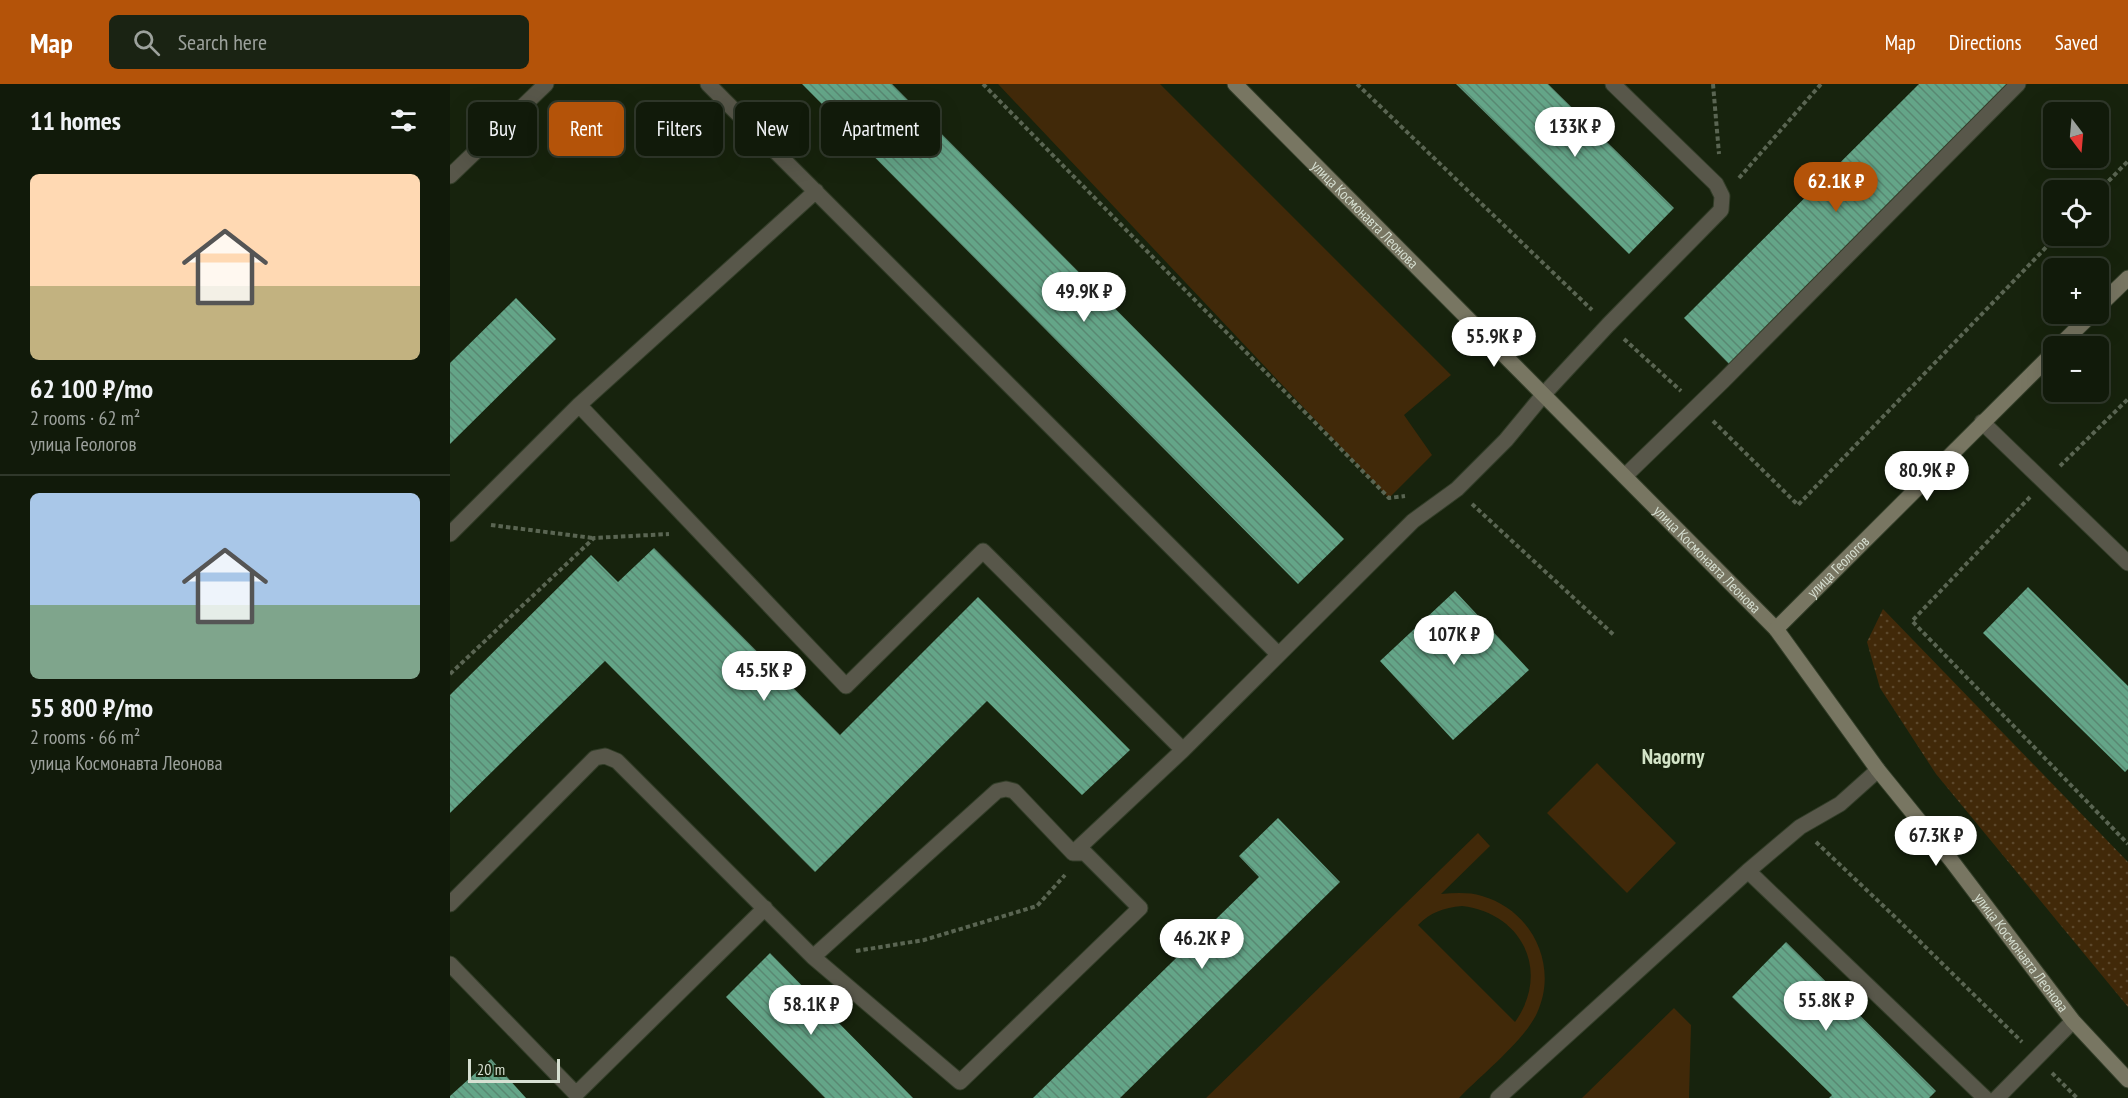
<!DOCTYPE html>
<meta charset="utf-8">
<style>
:root{--surface:#111a0a;--page:#1a2313;--text:#f1f3f6;--muted:#9ca19c;--line:#30382b;--accent:#b45309}
body{margin:0;font-family:"PT Sans Narrow",sans-serif;background:var(--page);color:var(--text);height:100vh;display:flex;flex-direction:column;font-size:22px;white-space:nowrap}
*{box-sizing:border-box;margin:0}
p{font-size:20px;color:var(--muted)}
.icon{flex:none;width:33px;height:33px;fill:none;stroke:currentColor;stroke-width:2;stroke-linecap:round;stroke-linejoin:round}
.map{position:relative;flex:1;overflow:hidden}
.panel{display:flex;flex-direction:column;background:var(--surface);width:450px}
.panel>*{flex:none}
.hud{position:absolute;left:18px;top:18px;width:570px;height:54px;display:flex;gap:12px}
.needle{width:39px;rotate:164deg}
.controls{position:absolute;left:1593px;top:18px;display:grid;gap:12px}
.controls a{display:grid;place-items:center;width:66px;height:66px;border-radius:9px;background:var(--surface);box-shadow:0 6px 24px #0002,0 0 0 2px var(--line);font-size:30px}
.scale{position:absolute;left:18px;bottom:15px;width:92px;box-sizing:border-box;padding-left:6px;border:3px solid #d6dfd1;border-top:0;font-size:16px;line-height:21px;white-space:nowrap;color:#d6dfd1;-webkit-text-stroke:4px #17230d;paint-order:stroke}
.price{position:absolute;translate:-50% -51px;padding:0 14px;border-radius:21px;background:#fff;color:#222;font-size:20px;line-height:39px;filter:drop-shadow(0 2px 3px #0008)}
.price::after{content:'';position:absolute;left:50%;top:36px;width:18px;height:14px;margin-left:-9px;background:inherit;clip-path:polygon(0 0,100% 0,50% 100%)}
.price.active{background:var(--accent);color:#fff}
ul{padding:0;list-style:none}
li{display:grid;align-content:center;gap:12px;height:318px;padding:0 30px}
li+li{border-top:2px solid var(--line)}
li span{display:grid;place-items:center;height:186px;border-radius:9px;color:#555}
li>.icon{margin-inline-start:auto}
span .icon{width:108px;height:108px;fill:#fffc;stroke-width:1}
li b{font-size:26px}
h2{display:flex;justify-content:space-between;align-items:center;height:72px;padding:0 30px;font-size:26px}
.tag{padding:0 21px;border-radius:9px;background:var(--surface);box-shadow:0 6px 24px #0002,0 0 0 2px var(--line);font-size:21px;line-height:54px}
.tag.active{background:var(--accent);color:#fff}
header{display:flex;align-items:center;gap:36px;box-sizing:border-box;height:84px;padding:0 30px;background:var(--accent);color:#fff}
header strong{font-size:28px}
nav{display:flex;gap:33px;margin-inline-start:auto;font-size:21px}
.search{width:420px;height:54px;background:var(--page);display:flex;align-items:center;gap:15px;box-sizing:border-box;padding:0 21px;border-radius:9px;color:var(--muted);font-size:22px}
main{display:flex;flex:1;min-height:0}
.map>svg:first-child{display:block}
.grass{fill:url(#grass-dots)}
.park{fill:#412909;fill-rule:evenodd}
.building{fill:url(#building-back-hatch)}
.lines{fill:none;stroke-linecap:round;stroke-linejoin:round}
.lane-casing{stroke:#323d28;stroke-width:17}
.secondary-casing{stroke:#323d28;stroke-width:17}
.path{stroke:#5a6552;stroke-width:4;stroke-dasharray:4.5 3;stroke-linecap:butt}
.lane{stroke:#58574a;stroke-width:15}
.secondary{stroke:#787662;stroke-width:15}
.labels{text-anchor:middle;stroke-width:6;stroke-linejoin:round;paint-order:stroke}
.street-label{font-size:15px;fill:#d6dfd1;stroke:#17230d}
.district-label{font-size:21px;font-weight:bold;fill:#d3e4c7;stroke:#17230d}
</style>
<header>
<strong>Map</strong>
<div class="search"><svg class="icon" aria-label="search" viewBox="0 0 24 24"><circle cx="10" cy="10" r="6"/><path d="M15 15l6 6"/></svg>Search here</div>
<nav><a>Map</a><a>Directions</a><a>Saved</a></nav>
</header>
<main>
<section class="panel">
<h2>11 homes<svg class="icon" aria-label="filters" viewBox="0 0 24 24"><path d="M4 7h16M4 17h16"/><circle cx="9" cy="7" r="2"/><circle cx="15" cy="17" r="2"/></svg></h2>
<ul>
<li><span style="background:linear-gradient(#ffd9b3 60%,#c2b280 0)"><svg class="icon" aria-label="home" viewBox="0 0 24 24"><path d="M3 11l9-7 9 7M6 9v11h12V9"/></svg></span><div><b>62 100 ₽/mo</b><p>2 rooms · 62 m²</p><p>улица Геологов</p></div></li>
<li><span style="background:linear-gradient(#a9c7e8 60%,#7fa58c 0)"><svg class="icon" aria-label="home" viewBox="0 0 24 24"><path d="M3 11l9-7 9 7M6 9v11h12V9"/></svg></span><div><b>55 800 ₽/mo</b><p>2 rooms · 66 m²</p><p>улица Космонавта Леонова</p></div></li>
</ul>
</section>
<div class="map">
<svg width="1678" height="1014" viewBox="0 0 1678 1014">
<defs>
<pattern id="grass-dots" width="8" height="8" patternUnits="userSpaceOnUse" patternTransform="scale(1.5)"><rect width="8" height="8" fill="#412909"/><path d="M2 2h.1M6 6h.1" fill="none" stroke="#5c482c" stroke-width="1.8" stroke-linecap="round"/></pattern>
<pattern id="building-back-hatch" width="6" height="6" patternUnits="userSpaceOnUse" patternTransform="scale(1.5)"><rect width="6" height="6" fill="#64a588"/><path d="M-1 5l2 2M0 0l6 6M5-1l2 2" fill="none" stroke="#598872"/></pattern>
</defs>
<rect width="100%" height="100%" fill="#17230d"/>
<path class="grass" d="M 1433,525 L 1678,778 L 1678,923 L 1486,690 L 1430,604 L 1417,558 Z"/>
<path class="park" d="M 548,0 L 710,0 L 1001,291 L 954,331 L 982,371 L 939,414 Z
M 1147,679 L 1226,759 L 1177,809 L 1097,729 Z
M 1028,749 L 1040,762 L 991,810 C 1005,809 1019,808 1032,812 C 1082,826 1109,882 1087,929 C 1075,956 1030,992 1009,1014 L 756,1014 ZM 1012,822 C 1072,829 1101,887 1065,938 L 968,841 C 981,828 993,824 1012,822 Z
M 1224,924 L 1241,941 L 1239,1014 L 1132,1014 Z"/>
<path class="building" d="M 352,0 L 442,0 L 894,455 L 848,500 Z
M 1006,0 L 1098,0 L 1224,124 L 1179,170 Z
M 1469,0 L 1560,0 L 1279,280 L 1234,234 Z
M 66,214 L 106,255 L 0,360 L 0,279 Z
M 204,464 L 390,651 L 528,513 L 680,666 L 632,711 L 537,617 L 365,788 L 155,577 L 0,729 L 0,611 L 141,471 L 168,498 Z
M 1578,503 L 1678,602 L 1678,685 L 1675,688 L 1533,549 Z
M 1005,507 L 1079,586 L 1003,656 L 930,577 Z
M 828,734 L 890,798 L 670,1014 L 583,1014 L 809,793 L 789,772 Z
M 1336,858 L 1486,1007 L 1479,1014 L 1379,1014 L 1382,1011 L 1282,913 Z
M 320,869 L 372,922 L 463,1014 L 375,1014 L 276,913 Z
M 41,975 L 76,1014 L 0,1014 L 0,1012 Z"/>
<g class="lines">
<defs>
<path id="lane" d="M 258,0 L 828,570
M 0,92 L 96,0
M 129,321 L 396,602 L 533,467 L 733,666
M 1532,338 L 1678,479
M 1175,392 L 1273,297 L 1568,0
M 0,450 L 129,321 L 366,107
M 1298,787 L 1535,1014
M 0,820 L 145,674 L 155,672 L 167,677 L 363,873 L 547,707 L 556,705 L 564,707 L 623,769 L 733,666 L 963,437 L 1007,405 L 1056,356 L 1094,310 L 1158,241 L 1271,126 L 1272,112 L 1266,100 L 1163,0
M 363,873 L 510,998 L 690,824 L 635,769 L 623,769
M 0,880 L 126,1010 L 315,824
M 1048,1014 L 1298,787 L 1350,743 L 1390,720 L 1428,686
M 1547,1014 L 1623,937"/>
<g id="secondary">
<path id="s1" d="M 785,0 L 1326,545 L 1428,686 L 1501,776 L 1623,937 L 1678,996"/>
<path d="M 1648,223 L 1678,194"/>
<path d="M 1609,262 L 1642,230"/>
<path id="s2" d="M 1326,545 L 1604,268"/>
</g>
</defs>
<use href="#lane" class="lane-casing"/>
<use href="#secondary" class="secondary-casing"/>
<path class="path" d="M 533,0 L 939,414 L 955,412
M 907,0 L 1142,226
M 1263,0 L 1269,70
M 1289,94 L 1371,0
M 1648,108 L 1678,77
M 1174,255 L 1231,307
M 1263,337 L 1348,421 L 1607,152
M 1610,382 L 1678,315
M 1580,413 L 1462,537 L 1678,760
M 1022,420 L 1165,552
M 41,441 L 143,454
M 0,590 L 144,454 L 219,450
M 1366,758 L 1445,833 L 1572,958
M 406,867 L 474,856 L 587,822 L 615,791
M 1602,989 L 1627,1014"/>
<use href="#lane" class="lane"/>
<use href="#secondary" class="secondary"/>
</g>
<g class="labels">
<g class="street-label">
<text dy="5" stroke="none"><textPath href="#s1" startOffset="184">улица Космонавта Леонова</textPath></text>
<text dy="5" stroke="none"><textPath href="#s1" startOffset="670">улица Космонавта Леонова</textPath></text>
<text dy="5" stroke="none"><textPath href="#s2" startOffset="88">улица Геологов</textPath></text>
<text dy="5" stroke="none"><textPath href="#s1" startOffset="1174">улица Космонавта Леонова</textPath></text>
</g>
<g class="district-label">
<text x="1223" y="680">Nagorny</text>
</g>
</g>
</svg>
<div class="controls">
<a><svg class="needle" viewBox="-14 -14 28 28"><path d="M0-13l5 13h-10z" fill="#e53935"/><path d="M0 13l5-13h-10z" fill="#9ca19c"/></svg></a>
<a><svg class="icon" aria-label="locate" viewBox="0 0 24 24"><circle cx="12" cy="12" r="6"/><path d="M12 2v4M12 18v4M2 12h4M18 12h4"/></svg></a>
<a>+</a>
<a>−</a>
</div>
<div class="scale">20 m</div>
<b class="price" style="left:1125px;top:74px">133K ₽</b>
<b class="price active" style="left:1386px;top:129px">62.1K ₽</b>
<b class="price" style="left:634px;top:239px">49.9K ₽</b>
<b class="price" style="left:1044px;top:284px">55.9K ₽</b>
<b class="price" style="left:1477px;top:418px">80.9K ₽</b>
<b class="price" style="left:1004px;top:582px">107K ₽</b>
<b class="price" style="left:314px;top:618px">45.5K ₽</b>
<b class="price" style="left:1486px;top:783px">67.3K ₽</b>
<b class="price" style="left:752px;top:886px">46.2K ₽</b>
<b class="price" style="left:1376px;top:948px">55.8K ₽</b>
<b class="price" style="left:361px;top:952px">58.1K ₽</b>
<div class="hud">
<a class="tag">Buy</a>
<a class="tag active">Rent</a>
<a class="tag">Filters</a>
<a class="tag">New</a>
<a class="tag">Apartment</a>
</div>
</div>
</main>
